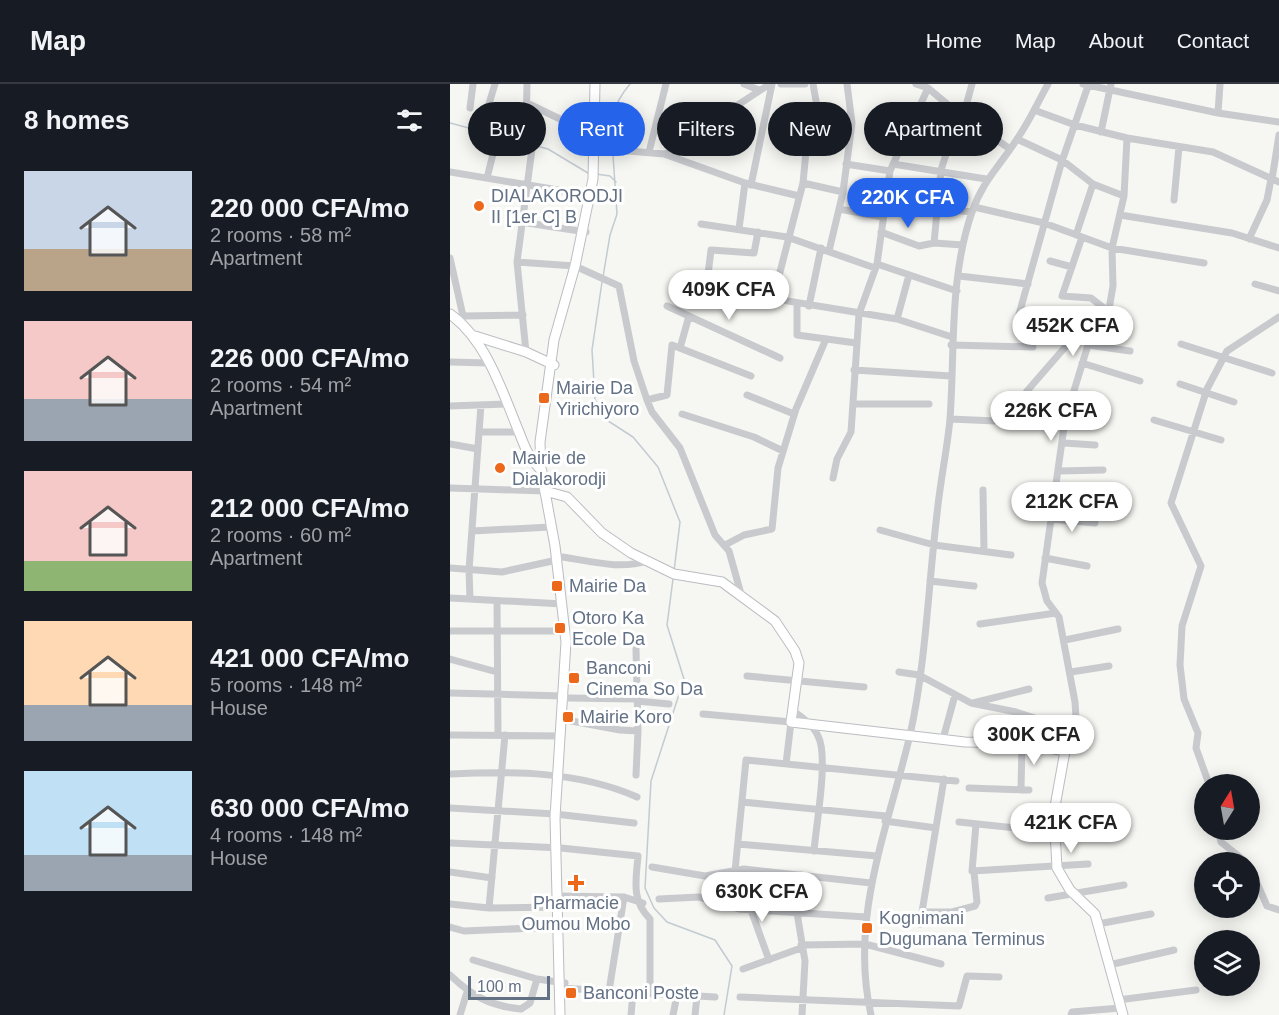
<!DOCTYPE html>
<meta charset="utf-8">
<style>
:root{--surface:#171b24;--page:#242831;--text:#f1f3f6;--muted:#9ea1a6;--line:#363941;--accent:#2563eb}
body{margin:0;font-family:Arial,sans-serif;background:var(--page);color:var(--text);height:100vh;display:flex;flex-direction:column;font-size:22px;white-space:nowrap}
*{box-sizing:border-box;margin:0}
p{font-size:20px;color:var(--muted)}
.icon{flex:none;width:33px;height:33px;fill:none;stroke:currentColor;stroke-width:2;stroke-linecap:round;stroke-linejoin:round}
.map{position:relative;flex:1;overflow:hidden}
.side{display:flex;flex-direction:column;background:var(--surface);width:450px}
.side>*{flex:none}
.banner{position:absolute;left:18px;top:18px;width:570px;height:54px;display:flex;gap:12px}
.needle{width:39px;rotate:11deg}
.buttons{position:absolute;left:744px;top:690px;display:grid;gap:12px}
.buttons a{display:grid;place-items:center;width:66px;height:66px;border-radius:50%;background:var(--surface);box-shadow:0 3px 15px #0003;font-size:30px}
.scale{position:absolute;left:18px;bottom:15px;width:82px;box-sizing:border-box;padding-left:6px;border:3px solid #637185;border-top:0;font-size:16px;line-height:21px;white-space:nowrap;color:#637185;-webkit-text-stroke:4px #fff;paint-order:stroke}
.price{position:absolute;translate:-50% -51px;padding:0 14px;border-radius:21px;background:#fff;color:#222;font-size:20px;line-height:39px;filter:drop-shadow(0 2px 3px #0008)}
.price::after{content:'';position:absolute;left:50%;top:36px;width:18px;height:14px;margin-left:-9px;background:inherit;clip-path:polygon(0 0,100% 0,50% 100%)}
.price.on{background:var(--accent);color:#fff}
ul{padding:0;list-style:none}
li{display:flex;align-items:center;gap:18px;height:150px;padding:0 24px}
li span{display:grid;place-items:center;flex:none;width:168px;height:120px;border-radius:0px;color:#555}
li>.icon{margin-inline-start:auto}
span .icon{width:72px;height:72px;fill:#fffc;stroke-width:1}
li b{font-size:26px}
h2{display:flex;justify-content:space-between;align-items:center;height:72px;padding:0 24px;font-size:26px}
.chip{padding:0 21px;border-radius:27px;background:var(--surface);box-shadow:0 3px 15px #0003;font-size:21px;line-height:54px}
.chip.on{background:var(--accent);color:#fff}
header{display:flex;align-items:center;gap:36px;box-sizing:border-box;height:84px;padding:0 30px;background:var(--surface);border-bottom:2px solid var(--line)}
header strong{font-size:28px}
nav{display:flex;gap:33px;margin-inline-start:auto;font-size:21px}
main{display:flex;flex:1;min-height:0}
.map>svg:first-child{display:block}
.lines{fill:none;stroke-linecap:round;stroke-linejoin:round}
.stream{stroke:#c3cbd2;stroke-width:1.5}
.secondary-casing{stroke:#babdc2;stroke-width:11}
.street{stroke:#c8cace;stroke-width:7}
.secondary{stroke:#fff;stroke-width:9}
.poi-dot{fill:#ec691c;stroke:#fff;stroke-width:2}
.labels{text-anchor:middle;stroke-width:6;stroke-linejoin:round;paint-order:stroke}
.poi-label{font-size:18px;fill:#637185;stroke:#fff;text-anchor:start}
</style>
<header>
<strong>Map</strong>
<nav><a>Home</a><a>Map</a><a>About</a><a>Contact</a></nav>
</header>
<main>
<section class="side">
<h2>8 homes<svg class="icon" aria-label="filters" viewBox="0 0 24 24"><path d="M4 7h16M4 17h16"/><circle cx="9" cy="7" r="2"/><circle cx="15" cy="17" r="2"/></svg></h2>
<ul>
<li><span style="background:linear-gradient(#c9d6e8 65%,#b9a48a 0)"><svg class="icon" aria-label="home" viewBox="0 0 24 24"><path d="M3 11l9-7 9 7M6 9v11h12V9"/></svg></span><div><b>220 000 CFA/mo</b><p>2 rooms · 58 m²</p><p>Apartment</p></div></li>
<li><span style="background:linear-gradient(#f6c9c9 65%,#9aa5b1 0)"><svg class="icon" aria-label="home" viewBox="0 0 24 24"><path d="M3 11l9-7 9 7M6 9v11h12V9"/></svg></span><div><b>226 000 CFA/mo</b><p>2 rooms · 54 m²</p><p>Apartment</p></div></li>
<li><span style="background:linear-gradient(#f6c9c9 75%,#8fb573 0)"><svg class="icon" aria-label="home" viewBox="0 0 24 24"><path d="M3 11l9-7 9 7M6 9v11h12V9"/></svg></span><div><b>212 000 CFA/mo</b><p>2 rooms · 60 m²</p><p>Apartment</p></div></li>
<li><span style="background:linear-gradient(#ffd9b3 70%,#9aa5b1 0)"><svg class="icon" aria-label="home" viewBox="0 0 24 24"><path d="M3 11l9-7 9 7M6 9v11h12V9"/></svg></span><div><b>421 000 CFA/mo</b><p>5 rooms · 148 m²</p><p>House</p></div></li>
<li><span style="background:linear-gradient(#bfe0f5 70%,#9aa5b1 0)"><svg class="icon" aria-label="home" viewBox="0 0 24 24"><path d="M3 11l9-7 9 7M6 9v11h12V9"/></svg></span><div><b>630 000 CFA/mo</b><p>4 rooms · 148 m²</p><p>House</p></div></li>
</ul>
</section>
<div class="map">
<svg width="829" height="931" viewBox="0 0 829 931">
<rect width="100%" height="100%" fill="#f6f6f2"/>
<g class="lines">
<path class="stream" d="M 0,39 L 98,65 L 138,89
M 162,62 C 159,37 163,20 180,0
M 146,90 L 160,92 L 166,98
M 153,193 L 160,151 L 167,130 L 163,71
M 152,198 L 142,266 L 145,315 L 152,333 L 183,353 L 208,383 L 230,438 L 224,487
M 223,495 L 217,541 L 234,595 L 201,697 L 195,804 L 204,824 L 217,838 L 265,856 L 282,882 L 274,931"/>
<defs>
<path id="secondary" d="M 0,230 C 37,257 52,307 69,348 C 75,364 79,374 92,387
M 25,252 L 76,268 L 104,281
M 95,407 L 117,413 L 152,449 L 181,469 L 224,490 L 272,498 L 325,537 L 345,567 L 349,579 L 341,638 L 515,658 L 572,659 L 615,667 L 604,728 L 607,784 L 620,806 L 645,830 L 673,931
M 110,931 L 105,733 L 116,558 L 105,462 L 91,386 L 90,358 L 104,256 L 125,182 L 143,95 L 145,0"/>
</defs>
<use href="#secondary" class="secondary-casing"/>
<path class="street" d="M 294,0 L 309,6
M 331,0 L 355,0
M 363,0 L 368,28
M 466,0 L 478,4 L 509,30 L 560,65
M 633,0 L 768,29 L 829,38
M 77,19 L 147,53
M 20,24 L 23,0
M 584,26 L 625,41 L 677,54 L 763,68 L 829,98
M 768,29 L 770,0
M 513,33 L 522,0
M 34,36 L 45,0
M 76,47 L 77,0
M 651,48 L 661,0
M 567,55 L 612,76 L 643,100 L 674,112
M 143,64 L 214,70 L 227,66 L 260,39 L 320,0
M 199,68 L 216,0
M 214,70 L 295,99 L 349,112
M 396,80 L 440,87
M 443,80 L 536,95
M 0,88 L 144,112
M 37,94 L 46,58
M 822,95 L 829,51
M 353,99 L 393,108
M 301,101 L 322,0
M 724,116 L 729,63
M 435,119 L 522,128
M 524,123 L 594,139 L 662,164 L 754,179
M 389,125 L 433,133
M 670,131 L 782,149 L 829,164
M 71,138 L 136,148
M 251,140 L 337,153 L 425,184
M 289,145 L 295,99
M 431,148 L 469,162 L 484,159 L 513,161
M 626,151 L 643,100
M 632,153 L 612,212 L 641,214 L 654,224
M 799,155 L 817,116 L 821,95
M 484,159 L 491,86 L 509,30
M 379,167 L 393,108 L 402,39 L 397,0
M 0,174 L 13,232
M 600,177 L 622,183
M 67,178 L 125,182 L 169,202 L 184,277 L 197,316 L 202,328 L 230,364 L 265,451 L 279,467 L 291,510
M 427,180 L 507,207
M 509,192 L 578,200
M 805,200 L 829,207
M 256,207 L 261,166 L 304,169 L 308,148
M 295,210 L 447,235 L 502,253
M 323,215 L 353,99 L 358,46
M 347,220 L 347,251 L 406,259
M 217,222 L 330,274
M 359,222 L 371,164
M 447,235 L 459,191
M 9,237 L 13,232 L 73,231
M 566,241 L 611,80 L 638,2
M 731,260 L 822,289
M 501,261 L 583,263
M 638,261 L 680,267
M 230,264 L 239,232
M 76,268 L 67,178 L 82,65
M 0,278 L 39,279
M 632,279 L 690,297
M 404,286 L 501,292
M 730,300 L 784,318
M 297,311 L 344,330
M 197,316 L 217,311 L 222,261 L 301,292
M 404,320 L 479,320
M 0,322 L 56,320
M 232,330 L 304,353 L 333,367
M 500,335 L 546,337 L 574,314 L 577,307 L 650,223
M 704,336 L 771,356
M 29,348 L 69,348
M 614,359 L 645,361
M 0,360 L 28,365
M 609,387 L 653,386
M 383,394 L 387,375 L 401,348 L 409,230 L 427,180 L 440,87 L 478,4
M 0,404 L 95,407
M 606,404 L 660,412
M 533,406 L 534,467
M 601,435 L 645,439
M 430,446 L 484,461 L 561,471
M 22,447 L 101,443
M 275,461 L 294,451 L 322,445 L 328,384 L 346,325 L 376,255
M 112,473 C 141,477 169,486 197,477
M 595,474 L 637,482
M 0,484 L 52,488 L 107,476
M 480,497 L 524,502
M 0,514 L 113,520
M 20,515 L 19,486 L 31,321
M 47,518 L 48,651
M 530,540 L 606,529
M 0,547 L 115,547
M 615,556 L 668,545
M 186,565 L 188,647 L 186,691
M 0,575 L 47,588
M 449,588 L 469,591 L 521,619 L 566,628 L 622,646
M 621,588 L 659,582
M 297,592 L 414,603
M 0,609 L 113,612
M 118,614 L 187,615
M 187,617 L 219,620
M 523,619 L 579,605
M 342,626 C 352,633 363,641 368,652 C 379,672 366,741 364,767
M 253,630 L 341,638 L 336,680
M 116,636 L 170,646 L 188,647
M 0,651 L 110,652
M 493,655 L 505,611
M 615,667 L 626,633 L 625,618 L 609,533 L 597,517 L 592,499 L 615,336 L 638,261 L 648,249 L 659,225 L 663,202 L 662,164 L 674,112 L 677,54
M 0,690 C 63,687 128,687 187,713
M 759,700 L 746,664 L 748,649 L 734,615 L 730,581 L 732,542 L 751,482 L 721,419 L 757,305 L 777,267 L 829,233
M 519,704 L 579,706
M 571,706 L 572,659
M 292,718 L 436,732
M 0,724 L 105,730 L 184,739
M 435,737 L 486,744
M 509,738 L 604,748
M 526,740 L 522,787 L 638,780
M 768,746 L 771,758 L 796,778
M 0,759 L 111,764 L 188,772 C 186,796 181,816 200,835 L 200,910
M 288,760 L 427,772
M 202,783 L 255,792 L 294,785 L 421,799
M 800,783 L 817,822 L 829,826
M 285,787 L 296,676 L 506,697
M 0,788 L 42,794
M 351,791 L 347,829 L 355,877 L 352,931
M 108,812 L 174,813 L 193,819
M 598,814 L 674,801
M 209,815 L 249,813 L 289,825 L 416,833
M 0,820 L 39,824 L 108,823
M 39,824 L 55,651
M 301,826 L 319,876
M 472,828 L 502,828 L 525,822 L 527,818 L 524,788
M 470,840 L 494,695
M 648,840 L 701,830
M 0,843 L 14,847 L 108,843
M 351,861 L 415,860 L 491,880
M 23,876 L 87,895 L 115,899
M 659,881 L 724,866
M 293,885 L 351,864
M 0,891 C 22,912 40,922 71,925 L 80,919 L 87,895
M 110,904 L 265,913
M 159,907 L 174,813
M 290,913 L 509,922 L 517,892 L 549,893
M 668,916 L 746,906
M 10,931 L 17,908
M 181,931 L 183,909
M 223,931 L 227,911
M 245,931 L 247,912
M 421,931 C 399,834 438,744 460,651 C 476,579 478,504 487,430 C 490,398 497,367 500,335 C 505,266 499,194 522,128 C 533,96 550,82 567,55 C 579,38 588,18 598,0
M 621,931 L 622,928 L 670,924"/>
<use href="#secondary" class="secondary"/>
</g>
<g class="poi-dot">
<circle cx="29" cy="122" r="6"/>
<rect x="88" y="308" width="12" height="12" rx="3"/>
<circle cx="50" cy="384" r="6"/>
<rect x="101" y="496" width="12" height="12" rx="3"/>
<rect x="104" y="538" width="12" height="12" rx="3"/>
<rect x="118" y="588" width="12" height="12" rx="3"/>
<rect x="112" y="627" width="12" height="12" rx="3"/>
<path d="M123 790h6v6h6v6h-6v6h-6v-6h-6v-6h6z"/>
<rect x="411" y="838" width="12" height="12" rx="3"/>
<rect x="115" y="903" width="12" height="12" rx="3"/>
</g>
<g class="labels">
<g class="poi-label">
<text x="41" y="118">DIALAKORODJI<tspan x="41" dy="21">II [1er C] B</tspan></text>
<text x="106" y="310">Mairie Da<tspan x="106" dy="21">Yirichiyoro</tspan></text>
<text x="62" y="380">Mairie de<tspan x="62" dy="21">Dialakorodji</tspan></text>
<text x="119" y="508">Mairie Da</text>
<text x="122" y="540">Otoro Ka<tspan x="122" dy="21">Ecole Da</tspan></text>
<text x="136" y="590">Banconi<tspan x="136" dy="21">Cinema So Da</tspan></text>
<text x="130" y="639">Mairie Koro</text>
<text x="126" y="825" text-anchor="middle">Pharmacie<tspan x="126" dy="21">Oumou Mobo</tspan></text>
<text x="429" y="840">Kognimani<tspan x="429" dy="21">Dugumana Terminus</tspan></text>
<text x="133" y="915">Banconi Poste</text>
</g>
</g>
</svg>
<div class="buttons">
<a><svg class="needle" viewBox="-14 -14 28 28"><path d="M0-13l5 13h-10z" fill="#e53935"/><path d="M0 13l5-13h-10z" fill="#9ea1a6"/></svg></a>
<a><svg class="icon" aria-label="locate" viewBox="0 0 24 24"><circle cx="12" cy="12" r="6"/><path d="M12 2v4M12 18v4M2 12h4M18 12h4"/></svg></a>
<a><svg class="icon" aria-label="layers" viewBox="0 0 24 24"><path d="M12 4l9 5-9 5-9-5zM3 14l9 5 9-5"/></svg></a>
</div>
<div class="scale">100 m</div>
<b class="price on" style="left:458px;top:145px">220K CFA</b>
<b class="price" style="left:279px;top:237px">409K CFA</b>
<b class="price" style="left:623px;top:273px">452K CFA</b>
<b class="price" style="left:601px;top:358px">226K CFA</b>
<b class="price" style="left:622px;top:449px">212K CFA</b>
<b class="price" style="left:584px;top:682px">300K CFA</b>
<b class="price" style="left:621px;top:770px">421K CFA</b>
<b class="price" style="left:312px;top:839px">630K CFA</b>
<div class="banner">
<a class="chip">Buy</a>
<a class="chip on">Rent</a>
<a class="chip">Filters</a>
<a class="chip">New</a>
<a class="chip">Apartment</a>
</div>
</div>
</main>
